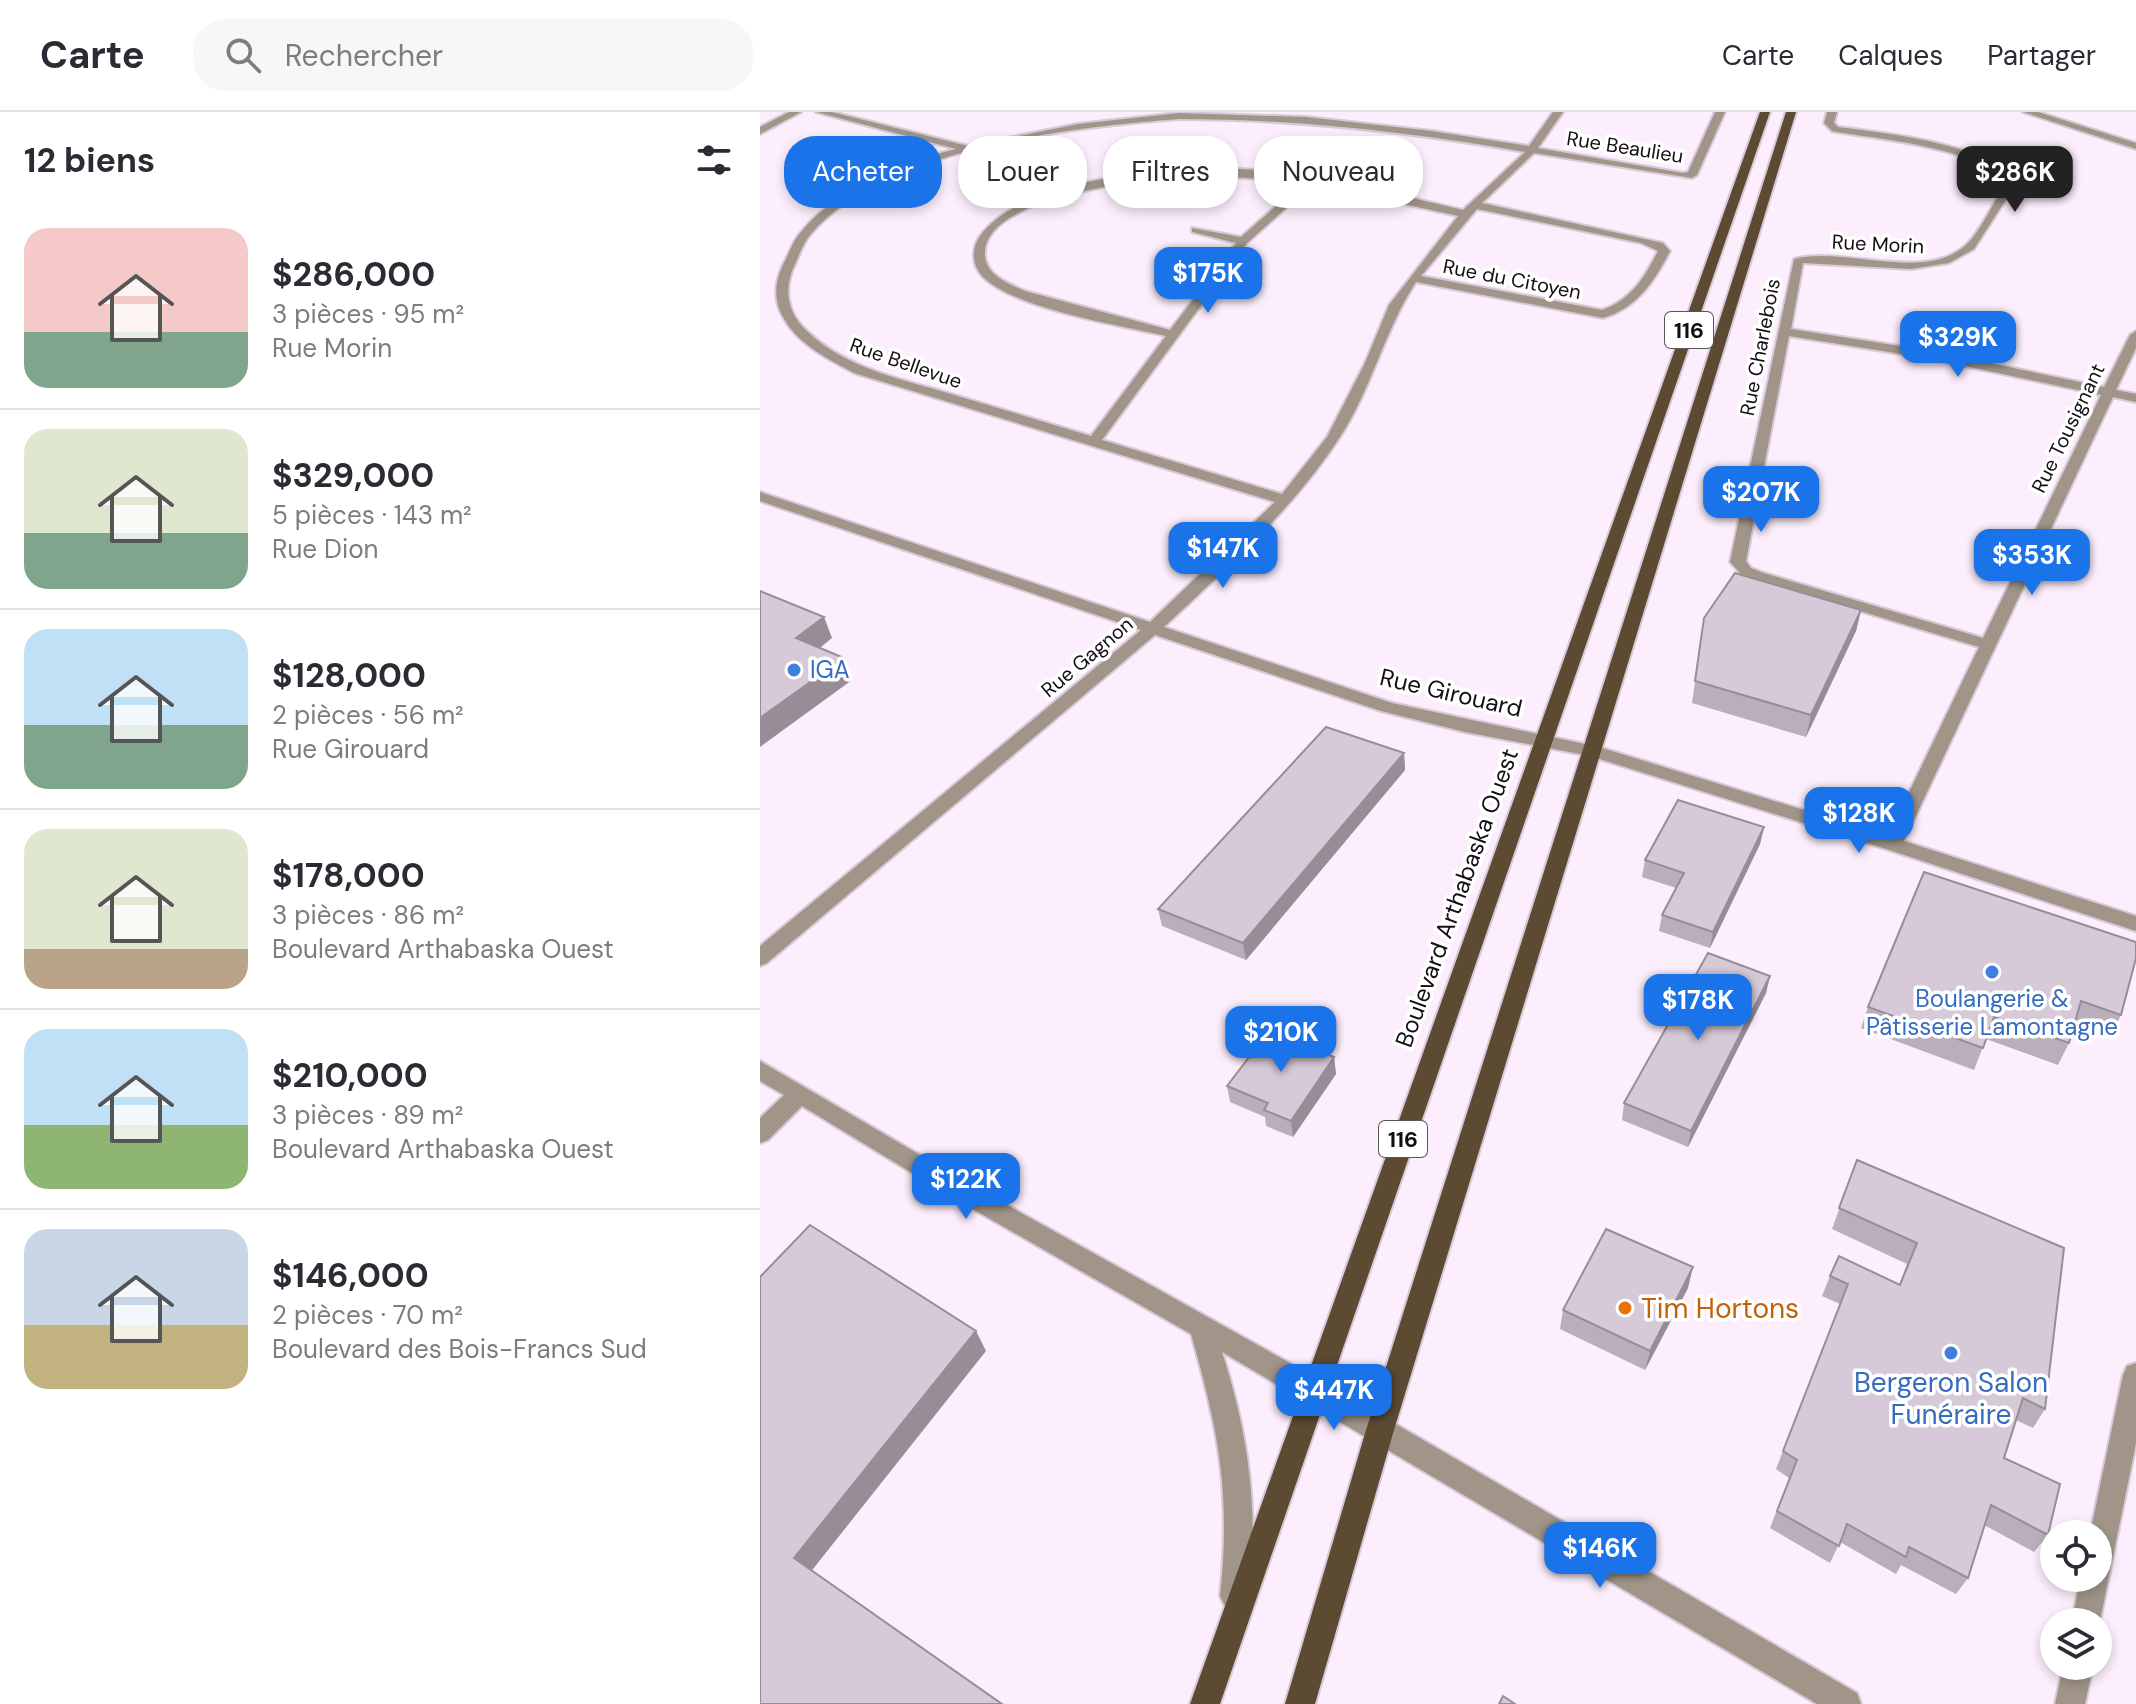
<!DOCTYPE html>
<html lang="fr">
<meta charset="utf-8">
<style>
:root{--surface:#fff;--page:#f7f7f7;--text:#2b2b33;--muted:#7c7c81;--line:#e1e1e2;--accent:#1a73e8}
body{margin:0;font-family:"DM Sans",sans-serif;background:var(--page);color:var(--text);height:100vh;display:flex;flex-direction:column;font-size:30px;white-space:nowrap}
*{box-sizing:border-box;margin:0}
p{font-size:26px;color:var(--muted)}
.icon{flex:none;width:44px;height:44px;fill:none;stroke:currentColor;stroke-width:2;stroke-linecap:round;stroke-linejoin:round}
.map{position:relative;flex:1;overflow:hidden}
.panel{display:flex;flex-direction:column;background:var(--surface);width:760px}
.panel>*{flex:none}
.hud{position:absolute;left:24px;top:24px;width:760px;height:72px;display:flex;gap:16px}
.tools{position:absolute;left:1280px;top:1408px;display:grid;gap:16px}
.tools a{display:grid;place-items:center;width:72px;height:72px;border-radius:50%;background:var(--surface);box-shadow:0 4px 12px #0003;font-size:40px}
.price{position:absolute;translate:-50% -68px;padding:0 18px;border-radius:16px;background:var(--accent);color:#fff;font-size:26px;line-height:52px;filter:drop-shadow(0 2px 4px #0008)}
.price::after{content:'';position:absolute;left:50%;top:48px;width:24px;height:18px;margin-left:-12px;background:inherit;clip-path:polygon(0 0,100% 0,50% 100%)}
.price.selected{background:#222;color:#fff}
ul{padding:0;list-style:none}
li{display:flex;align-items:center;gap:24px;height:200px;padding:0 24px}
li+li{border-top:2px solid var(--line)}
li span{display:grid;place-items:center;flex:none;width:224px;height:160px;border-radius:24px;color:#555}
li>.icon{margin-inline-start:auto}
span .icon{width:96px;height:96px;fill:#fffc;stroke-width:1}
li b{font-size:34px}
h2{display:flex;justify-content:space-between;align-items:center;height:96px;padding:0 24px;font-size:34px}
.chip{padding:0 28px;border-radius:32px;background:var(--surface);box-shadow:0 4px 12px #0003;font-size:28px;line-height:72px}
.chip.selected{background:var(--accent);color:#fff}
header{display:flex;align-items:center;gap:48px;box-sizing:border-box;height:112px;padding:0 40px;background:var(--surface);border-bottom:2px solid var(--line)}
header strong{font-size:38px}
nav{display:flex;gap:44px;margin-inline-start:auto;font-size:28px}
.search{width:560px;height:72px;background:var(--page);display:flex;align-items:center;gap:20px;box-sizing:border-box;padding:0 28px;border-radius:32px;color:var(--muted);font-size:30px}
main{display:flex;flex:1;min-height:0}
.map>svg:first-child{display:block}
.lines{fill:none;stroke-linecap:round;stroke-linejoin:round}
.minor-casing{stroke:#d7cad7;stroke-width:4}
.major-casing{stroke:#d7cad7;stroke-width:4}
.minor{fill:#a09588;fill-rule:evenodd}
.major{fill:#5c4a33;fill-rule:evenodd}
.wall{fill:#b9aeba}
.shaded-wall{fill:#968d97}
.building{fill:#d7cad8;stroke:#968d97;stroke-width:2}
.shop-dot{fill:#3f7fe0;stroke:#fff;stroke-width:3}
.food-dot{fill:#e8710a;stroke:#fff;stroke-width:3}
.labels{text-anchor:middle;stroke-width:7;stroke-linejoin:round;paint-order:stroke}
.far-street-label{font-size:20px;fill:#120e13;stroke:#fff}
.shield{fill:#fff;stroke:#59565a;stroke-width:2}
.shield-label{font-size:22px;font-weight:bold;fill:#120e13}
.shop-label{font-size:24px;fill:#366cbe;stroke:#fff;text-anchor:start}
.street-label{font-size:24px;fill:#120e13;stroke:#fff}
.near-food-label{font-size:28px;fill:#c56008;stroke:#fff;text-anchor:start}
.near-shop-label{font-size:28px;fill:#366cbe;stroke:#fff}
</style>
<header>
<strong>Carte</strong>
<div class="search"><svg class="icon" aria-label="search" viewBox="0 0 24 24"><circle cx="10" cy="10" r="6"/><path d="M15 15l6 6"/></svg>Rechercher</div>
<nav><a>Carte</a><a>Calques</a><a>Partager</a></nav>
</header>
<main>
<section class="panel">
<h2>12 biens<svg class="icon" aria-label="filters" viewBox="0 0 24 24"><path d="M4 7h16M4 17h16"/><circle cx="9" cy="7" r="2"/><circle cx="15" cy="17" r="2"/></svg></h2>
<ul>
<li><span style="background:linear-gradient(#f6c9c9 65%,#7fa58c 0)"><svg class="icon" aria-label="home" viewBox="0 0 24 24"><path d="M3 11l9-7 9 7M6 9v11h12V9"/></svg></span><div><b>$286,000</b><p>3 pièces · 95 m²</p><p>Rue Morin</p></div></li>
<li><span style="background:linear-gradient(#dfe7d0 65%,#7fa58c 0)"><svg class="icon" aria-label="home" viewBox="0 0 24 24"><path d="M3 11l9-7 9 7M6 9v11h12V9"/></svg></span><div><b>$329,000</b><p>5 pièces · 143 m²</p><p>Rue Dion</p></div></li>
<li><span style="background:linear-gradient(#bfe0f5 60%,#7fa58c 0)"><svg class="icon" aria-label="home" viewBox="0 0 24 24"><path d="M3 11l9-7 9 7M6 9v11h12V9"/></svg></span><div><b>$128,000</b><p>2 pièces · 56 m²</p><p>Rue Girouard</p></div></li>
<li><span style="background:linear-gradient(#dfe7d0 75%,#b9a48a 0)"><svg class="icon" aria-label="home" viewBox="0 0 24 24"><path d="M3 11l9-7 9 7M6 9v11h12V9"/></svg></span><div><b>$178,000</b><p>3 pièces · 86 m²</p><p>Boulevard Arthabaska Ouest</p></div></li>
<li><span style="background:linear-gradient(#bfe0f5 60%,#8fb573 0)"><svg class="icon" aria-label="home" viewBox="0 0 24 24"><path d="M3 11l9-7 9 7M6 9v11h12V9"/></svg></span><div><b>$210,000</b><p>3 pièces · 89 m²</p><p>Boulevard Arthabaska Ouest</p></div></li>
<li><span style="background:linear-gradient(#c9d6e8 60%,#c2b280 0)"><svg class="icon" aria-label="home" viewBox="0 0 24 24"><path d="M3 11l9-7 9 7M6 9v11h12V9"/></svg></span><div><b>$146,000</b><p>2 pièces · 70 m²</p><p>Boulevard des Bois-Francs Sud</p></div></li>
</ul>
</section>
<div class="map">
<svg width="1376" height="1592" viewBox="0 0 1376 1592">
<rect width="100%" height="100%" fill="#fceefc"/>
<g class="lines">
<defs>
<path id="minor" d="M 29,0 L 41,0 L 0,22 L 0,15 Z
M 56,0 L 72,0 L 208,34 L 318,12 L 419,1 L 546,5 L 672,19 L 769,34 L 793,0 L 803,0 L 778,36 L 923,61 L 928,60 L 955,0 L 965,0 L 937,63 L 932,66 L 774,41 L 722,91 L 903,131 L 910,139 C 894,170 877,196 843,206 L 656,170 C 624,219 611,279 578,328 C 531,399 466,457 404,515 L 632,591 L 839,635 L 1128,724 L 1219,535 L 994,467 L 981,462 L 970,450 L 1034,147 C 1084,134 1164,171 1206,133 C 1221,119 1232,92 1244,75 C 1226,34 1111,27 1072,19 L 1064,11 L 1067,0 L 1077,0 L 1074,11 L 1078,15 C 1116,20 1242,32 1254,75 L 1214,137 L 1189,151 L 1151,157 L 1043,151 L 1031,217 L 1172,239 L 1344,275 L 1370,223 L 1376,219 L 1376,236 L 1356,278 L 1376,282 L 1376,290 L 1353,285 L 1144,729 L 1376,804 L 1376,819 L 1126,737 L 830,644 L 705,620 L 621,599 L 395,523 L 7,851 L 0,854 L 0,834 L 381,518 L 0,389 L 0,380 L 390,510 L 515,390 L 94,261 C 70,248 41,234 26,210 C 12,189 14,169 26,147 C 30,138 34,128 41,120 C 76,77 143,50 196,37 ZM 419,7 C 536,7 650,20 765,40 L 703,98 C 617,78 529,53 439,57 C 376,60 266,70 223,120 C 212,133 210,150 222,164 C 254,197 360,213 406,224 L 331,324 C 284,310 238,296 191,282 C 142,267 87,257 48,220 C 26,201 23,175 36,150 C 40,141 44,130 50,123 C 123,36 312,15 419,7 ZM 442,63 L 543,70 L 481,125 L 432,116 L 432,120 L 476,131 L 410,218 L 265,179 C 247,171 223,162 225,139 C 229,81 399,66 442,63 ZM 553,72 L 698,104 L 629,193 L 605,251 L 567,325 L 522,382 L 342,328 L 487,131 ZM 717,97 L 881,131 L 898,139 C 885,165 871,188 842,198 L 661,164 ZM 1029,224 L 1172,247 L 1341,283 L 1223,526 L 1004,461 L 991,456 L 986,449 Z
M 1263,0 L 1278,0 L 1376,31 L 1376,37 Z
M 0,949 L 206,1070 L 562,1269 L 1097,1581 L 1101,1592 L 1057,1592 L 462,1240 C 489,1324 498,1396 490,1484 L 485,1494 L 475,1499 L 465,1494 L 460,1484 C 471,1382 459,1320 431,1222 L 190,1084 L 42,994 L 8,1028 L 0,1031 L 0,1006 L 24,983 L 0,969 Z
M 1376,1251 L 1376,1331 L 1338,1519 L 1338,1510 L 1312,1510 L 1320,1466 L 1338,1466 L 1338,1422 L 1330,1422 L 1363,1263 L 1367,1254 Z
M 1303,1554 L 1333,1554 L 1325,1592 L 1295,1592 Z"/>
<path id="major" d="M 1000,0 L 1010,0 L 460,1592 L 430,1592 Z
M 1026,0 L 1036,0 L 634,1318 L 555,1592 L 525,1592 L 606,1318 Z"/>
</defs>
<use href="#minor" class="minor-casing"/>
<use href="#major" class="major-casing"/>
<use href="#minor" class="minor"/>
<use href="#major" class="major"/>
</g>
<path class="wall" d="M 1101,498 L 1096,519 L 1046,625 L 932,591 L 944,506 Z
M 644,641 L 645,658 L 486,848 L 402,814 L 398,797 Z
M 1004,715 L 1000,732 L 950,836 L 899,819 L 902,803 L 916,776 L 882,765 L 885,748 Z
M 1164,760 L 1361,903 L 1350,925 L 1314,912 L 1309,931 L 1298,953 L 1226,927 L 1214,958 L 1101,916 L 1108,895 Z
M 1010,864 L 1006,881 L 928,1035 L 862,1008 L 864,991 Z
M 574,945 L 576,962 L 533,1025 L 506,1014 L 505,1005 L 470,990 L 467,974 Z
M 1097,1048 L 1285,1297 L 1273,1316 L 1256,1308 L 1244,1346 L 1288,1423 L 1274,1440 L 1224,1413 L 1208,1466 L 1196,1482 L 1141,1453 L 1136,1462 L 1080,1430 L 1070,1451 L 1010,1416 L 1029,1366 L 1016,1357 L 1080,1192 L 1062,1184 L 1070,1164 L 1139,1173 L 1147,1152 L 1072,1117 Z
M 928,1176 L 885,1258 L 800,1217 L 803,1198 Z"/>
<path class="shaded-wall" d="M 1101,498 L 1096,519 L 1046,625 L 1051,603 Z
M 64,505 L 72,526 L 45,548 L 36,526 Z
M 84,546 L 92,568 L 0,635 L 0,606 Z
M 644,641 L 645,658 L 486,848 L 483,831 Z
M 1004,715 L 1000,732 L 950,836 L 953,820 Z
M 1010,864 L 1006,881 L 928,1035 L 931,1019 Z
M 574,945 L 576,962 L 533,1025 L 531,1009 Z
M 933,1155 L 928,1176 L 885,1258 L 890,1239 Z
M 216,1219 L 226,1239 L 49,1462 L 34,1446 Z"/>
<path class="building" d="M 975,461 L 1101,498 L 1051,603 L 935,569 L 944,506 Z
M 0,479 L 64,505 L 36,526 L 84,546 L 0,606 Z
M 566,615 L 644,641 L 483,831 L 398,797 Z
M 918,688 L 1004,715 L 953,820 L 902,803 L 924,761 L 885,748 Z
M 1164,760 L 1376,830 L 1376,846 L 1361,903 L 1321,889 L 1309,931 L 1234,905 L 1223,936 L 1108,895 Z
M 948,841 L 1010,864 L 931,1019 L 864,991 Z
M 509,919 L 574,945 L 531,1009 L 504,998 L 508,991 L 467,974 Z
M 1097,1048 L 1304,1136 L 1285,1297 L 1263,1286 L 1244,1346 L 1300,1372 L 1288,1423 L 1231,1393 L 1208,1466 L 1149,1435 L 1146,1445 L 1087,1412 L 1079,1434 L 1017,1399 L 1037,1348 L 1023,1339 L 1088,1172 L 1070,1164 L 1079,1144 L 1140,1173 L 1157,1131 L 1079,1096 Z
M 50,1113 L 216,1219 L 34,1446 L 242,1592 L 0,1592 L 0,1165 Z
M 846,1117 L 933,1155 L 890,1239 L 803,1198 Z
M 743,1584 L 755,1592 L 739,1592 Z"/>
<g class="shop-dot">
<circle cx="34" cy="558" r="8"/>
<circle cx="1232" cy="860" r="8"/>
<circle cx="1191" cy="1241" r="8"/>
</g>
<circle class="food-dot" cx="865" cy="1196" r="8"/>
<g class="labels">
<g class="far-street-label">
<text transform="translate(865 35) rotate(9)" y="7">Rue Beaulieu</text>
<text transform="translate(1118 132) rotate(3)" y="7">Rue Morin</text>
<text transform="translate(752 167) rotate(11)" y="7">Rue du Citoyen</text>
<text transform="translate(1000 235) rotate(-79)" y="7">Rue Charlebois</text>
<text transform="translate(146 251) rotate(19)" y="7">Rue Bellevue</text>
<text transform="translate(1308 316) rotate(-64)" y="7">Rue Tousignant</text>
<text transform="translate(327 545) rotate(-40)" y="7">Rue Gagnon</text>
</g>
<g class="shield">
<rect x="905" y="200" width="48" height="36" rx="6"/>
<rect x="619" y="1009" width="48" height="36" rx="6"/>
</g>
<g class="shield-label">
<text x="929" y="226">116</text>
<text x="643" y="1035">116</text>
</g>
<g class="shop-label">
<text x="50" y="566">IGA</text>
<text x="1232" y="895" text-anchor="middle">Boulangerie &amp;<tspan x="1232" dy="28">Pâtisserie Lamontagne</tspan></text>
</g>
<g class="street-label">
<text transform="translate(691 581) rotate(13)" y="8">Rue Girouard</text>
<text transform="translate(697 786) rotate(-70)" y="8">Boulevard Arthabaska Ouest</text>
</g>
<g class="near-food-label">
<text x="881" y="1206">Tim Hortons</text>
</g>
<g class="near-shop-label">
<text x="1191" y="1280">Bergeron Salon<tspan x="1191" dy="32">Funéraire</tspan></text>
</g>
</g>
</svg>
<div class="tools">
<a><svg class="icon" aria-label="locate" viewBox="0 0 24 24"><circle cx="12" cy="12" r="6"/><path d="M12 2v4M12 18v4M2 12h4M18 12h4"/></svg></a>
<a><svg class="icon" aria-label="layers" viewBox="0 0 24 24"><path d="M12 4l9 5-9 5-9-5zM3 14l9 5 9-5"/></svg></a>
</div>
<b class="price selected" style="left:1255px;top:102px">$286K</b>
<b class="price" style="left:448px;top:203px">$175K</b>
<b class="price" style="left:1198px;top:267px">$329K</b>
<b class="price" style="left:1001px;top:422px">$207K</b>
<b class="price" style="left:463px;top:478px">$147K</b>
<b class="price" style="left:1272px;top:485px">$353K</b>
<b class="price" style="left:1099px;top:743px">$128K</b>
<b class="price" style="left:938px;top:930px">$178K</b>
<b class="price" style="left:521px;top:962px">$210K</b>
<b class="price" style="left:206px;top:1109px">$122K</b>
<b class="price" style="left:574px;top:1320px">$447K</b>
<b class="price" style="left:840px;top:1478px">$146K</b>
<div class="hud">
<a class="chip selected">Acheter</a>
<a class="chip">Louer</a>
<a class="chip">Filtres</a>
<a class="chip">Nouveau</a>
</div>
</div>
</main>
